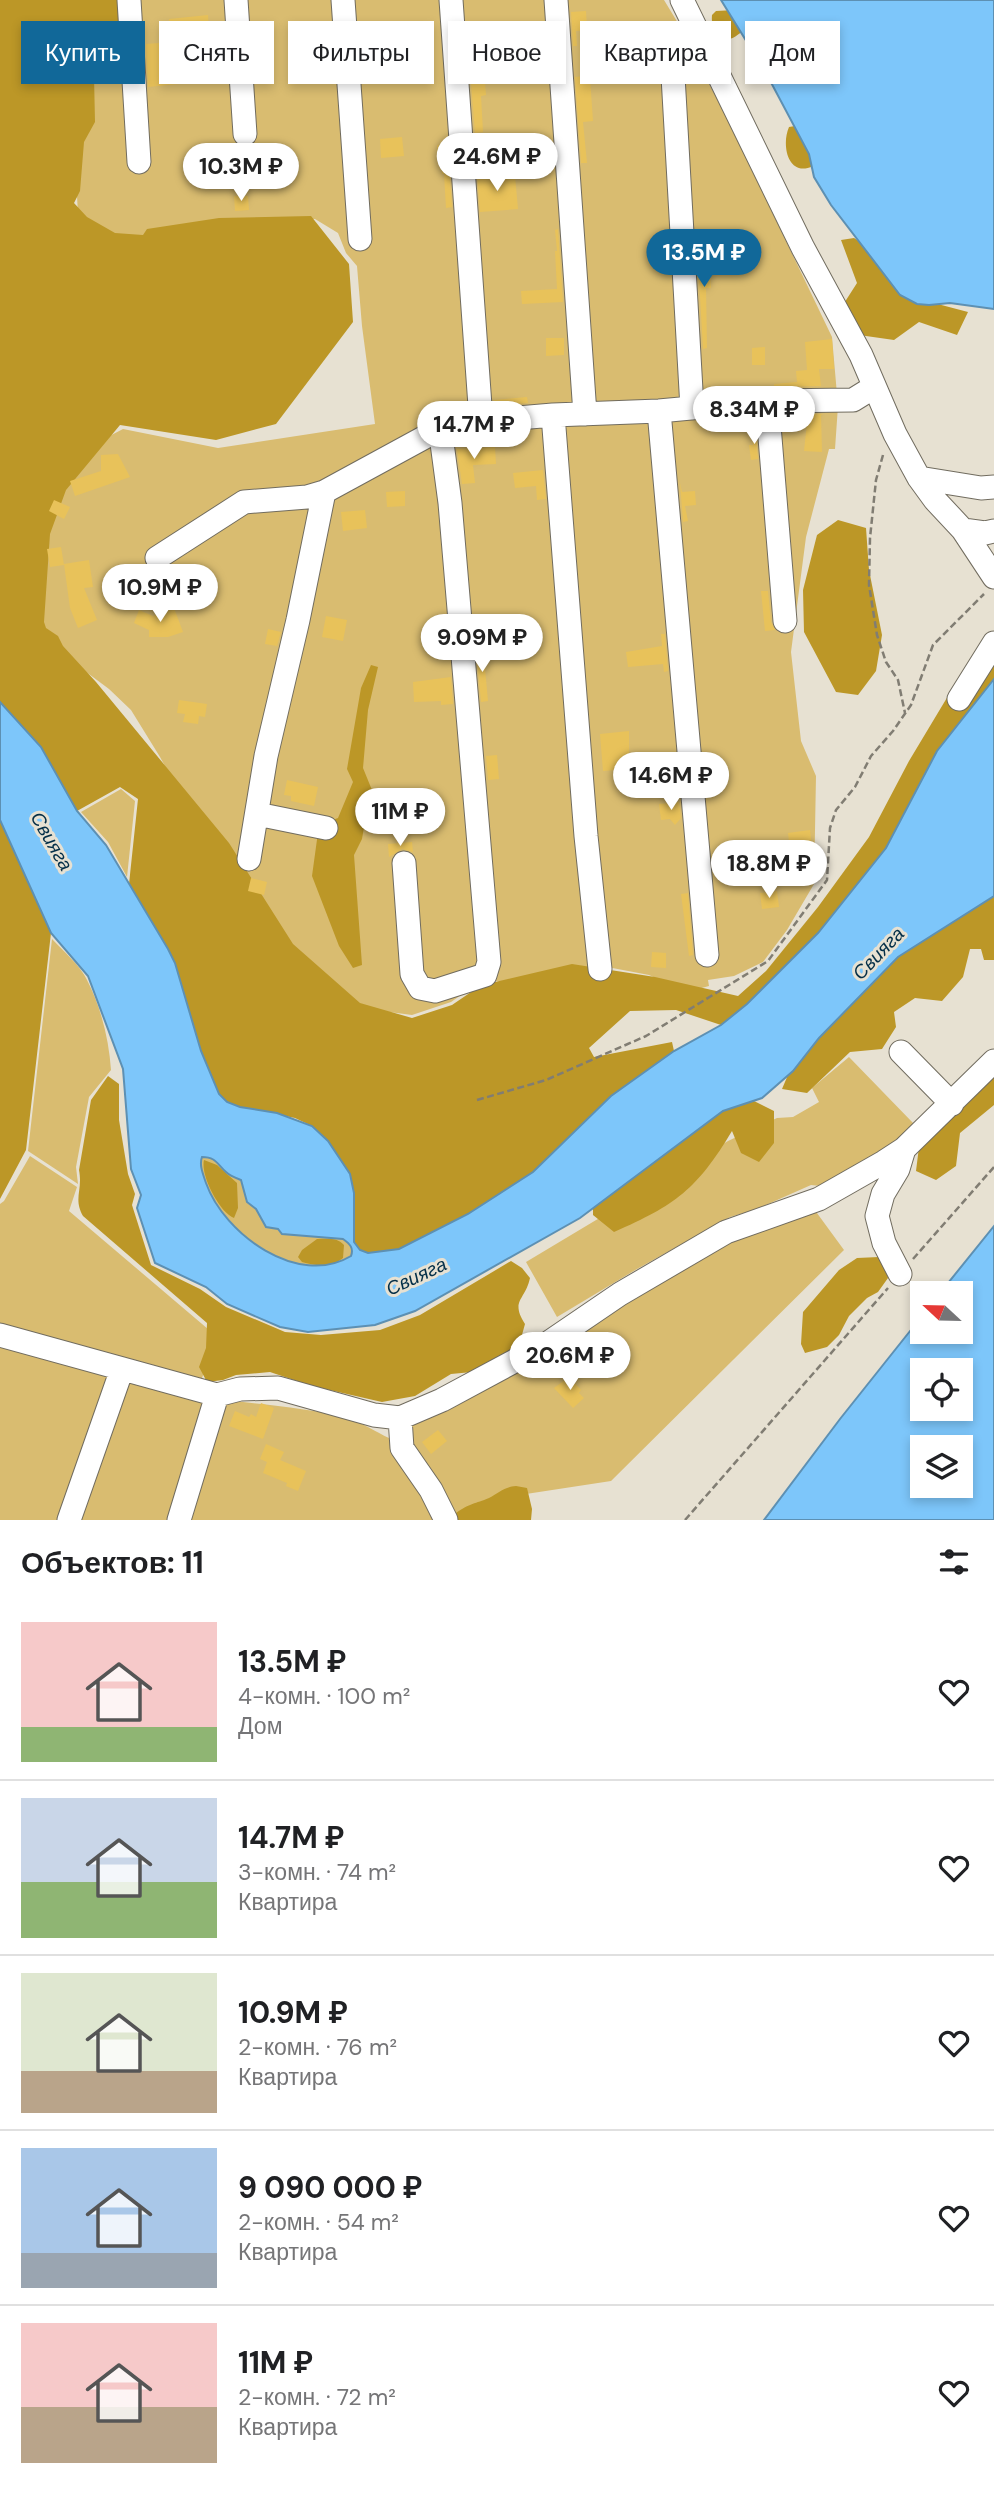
<!DOCTYPE html>
<html lang="ru">
<meta charset="utf-8">
<style>
:root{--surface:#fff;--page:#f2f2f2;--text:#202124;--muted:#757577;--line:#e0e0e0;--accent:#116899}
body{margin:0;font-family:"DM Sans",sans-serif;background:var(--page);color:var(--text);height:100vh;display:flex;flex-direction:column;font-size:26px;white-space:nowrap}
*{box-sizing:border-box;margin:0}
p{font-size:23px;color:var(--muted)}
.icon{flex:none;width:38px;height:38px;fill:none;stroke:currentColor;stroke-width:2;stroke-linecap:round;stroke-linejoin:round}
.map{position:relative;height:1520px;overflow:hidden}
.details{display:flex;flex-direction:column;background:var(--surface);flex:1}
.details>*{flex:none}
.top-card{position:absolute;left:21px;top:21px;width:952px;height:63px;display:flex;gap:14px}
.needle{width:46px;rotate:292deg}
.buttons{position:absolute;left:910px;top:1281px;display:grid;gap:14px}
.buttons a{display:grid;place-items:center;width:63px;height:63px;border-radius:0px;background:var(--surface);box-shadow:0 4px 10px #0003;font-size:35px}
.price{position:absolute;translate:-50% -60px;padding:0 16px;border-radius:24px;background:#fff;color:#222;font-size:23px;line-height:46px;filter:drop-shadow(0 2px 4px #0008)}
.price::after{content:'';position:absolute;left:50%;top:42px;width:21px;height:16px;margin-left:-10px;background:inherit;clip-path:polygon(0 0,100% 0,50% 100%)}
.price.on{background:var(--accent);color:#fff}
ul{padding:0;list-style:none}
li{display:flex;align-items:center;gap:21px;height:175px;padding:0 21px}
li+li{border-top:2px solid var(--line)}
li span{display:grid;place-items:center;flex:none;width:196px;height:140px;border-radius:0px;color:#555}
li>.icon{margin-inline-start:auto}
span .icon{width:84px;height:84px;fill:#fffc;stroke-width:1}
li b{font-size:30px}
h2{display:flex;justify-content:space-between;align-items:center;height:84px;padding:0 21px;font-size:30px}
.pill{padding:0 24px;border-radius:0px;background:var(--surface);box-shadow:0 4px 10px #0003;font-size:24px;line-height:63px}
.pill.on{background:var(--accent);color:#fff}
.map>svg:first-child{display:block}
.green{fill:#d9bc70}
.forest{fill:#bc9727}
.water{fill:#7dc6fa;stroke:#5d90b3;stroke-width:2;fill-rule:evenodd}
.building{fill:#e8c25a}
.lines{fill:none;stroke-linecap:round;stroke-linejoin:round}
.minor-casing{stroke:#716c5f;stroke-width:25}
.path{stroke:#817d73;stroke-width:2.5;stroke-dasharray:7 3.5;stroke-linecap:butt}
.minor{stroke:#fff;stroke-width:23}
.labels{text-anchor:middle;stroke-width:6;stroke-linejoin:round;paint-order:stroke}
.water-label{font-size:19px;font-style:italic;fill:#042f48;stroke:#e7e1d2}
</style>
<div class="map">
<svg width="994" height="1520" viewBox="0 0 994 1520">
<rect width="100%" height="100%" fill="#e7e1d2"/>
<path class="green" d="M 118,0 L 664,0 L 681,28 L 741,147 L 832,337 L 838,406 L 835,449 L 829,449 L 806,537 L 791,652 L 801,741 L 816,776 L 814,884 L 787,930 L 763,962 L 734,976 L 708,980 L 709,986 L 687,992 L 649,975 L 602,966 L 505,983 L 496,981 L 494,978 L 464,993 L 451,1002 L 412,1015 L 359,1008 L 290,946 L 226,877 L 160,757 L 131,710 L 109,689 L 62,654 L 41,634 L 47,512 L 98,442 L 123,429 L 218,448 L 375,424 L 362,326 L 357,266 L 346,253 L 338,233 L 315,219 L 254,222 L 146,236 L 79,235 L 69,38 Z
M 121,789 L 135,801 L 127,877 L 108,842 L 81,812 Z
M 52,939 C 63,951 80,965 87,980 C 101,1007 109,1040 111,1070 L 89,1097 L 76,1167 L 78,1184 L 28,1151 Z
M 849,1057 L 914,1124 L 888,1148 L 821,1186 L 811,1185 L 757,1209 L 730,1217 L 637,1269 L 557,1317 L 526,1262 L 728,1141 L 777,1118 L 793,1117 L 819,1102 L 812,1088 Z
M 30,1156 L 77,1187 L 69,1211 L 215,1335 L 197,1395 C 247,1405 300,1405 349,1419 C 363,1423 376,1432 389,1438 L 479,1383 L 704,1254 L 814,1209 L 844,1250 L 611,1481 L 506,1497 L 483,1520 L 0,1520 L 0,1204 L 4,1201 Z
M 202,1157 C 219,1157 227,1174 242,1180 L 247,1202 L 256,1209 L 266,1227 L 278,1229 L 283,1234 L 343,1239 C 350,1244 354,1248 351,1256 C 343,1261 335,1266 326,1267 C 290,1268 247,1246 226,1218 C 213,1201 206,1184 200,1164 Z"/>
<path class="forest" d="M 0,0 L 120,0 L 125,37 L 117,41 L 94,38 L 84,55 L 94,76 L 95,122 L 84,142 L 80,191 L 74,203 L 87,217 L 115,233 L 143,235 L 147,229 L 219,218 L 311,216 L 349,264 L 353,322 L 276,424 L 216,440 L 120,425 L 66,490 L 50,534 L 44,622 L 46,628 L 58,636 L 63,646 L 96,682 L 229,843 L 293,944 L 360,1003 L 412,1018 L 452,1005 L 477,988 L 491,983 L 572,964 L 655,977 L 738,996 L 766,971 L 818,907 L 869,837 L 909,761 L 975,651 L 994,637 L 994,679 L 925,773 L 886,848 L 818,933 L 747,1004 L 721,1025 L 676,1010 L 630,1011 L 589,1048 L 594,1057 L 672,1042 L 674,1051 L 611,1096 L 533,1172 L 468,1214 L 399,1249 L 368,1253 L 360,1250 L 354,1242 L 354,1193 L 350,1174 L 328,1141 L 312,1126 L 295,1118 L 240,1107 L 227,1102 L 219,1094 L 201,1051 L 175,963 L 129,884 L 138,799 L 120,787 L 77,811 L 41,747 L 0,702 Z
M 735,10 L 745,28 C 727,49 710,39 712,15 L 716,11 Z
M 795,126 L 804,131 L 813,166 C 788,178 781,145 789,127 Z
M 854,238 L 894,264 L 930,302 L 968,312 L 957,335 L 919,322 L 894,340 L 859,335 L 841,308 L 857,283 L 841,240 Z
M 838,520 L 866,528 L 869,570 L 882,635 L 876,671 L 858,695 L 836,692 L 804,632 L 803,590 L 817,535 Z
M 371,665 L 378,667 L 368,710 L 363,768 L 374,795 L 367,809 L 362,839 L 354,855 L 362,965 L 353,968 L 339,946 L 312,876 L 319,825 L 338,818 L 353,782 L 347,769 L 361,688 Z
M 0,820 L 51,933 L 26,1150 L 0,1199 Z
M 994,876 L 994,960 L 984,960 L 981,949 L 970,949 L 963,977 L 942,1001 L 915,998 L 894,1012 L 896,1027 L 882,1049 L 850,1052 L 807,1093 L 782,1089 L 802,1042 L 879,967 Z
M 994,1066 L 994,1105 L 960,1133 L 956,1166 L 936,1180 L 916,1171 L 920,1139 Z
M 108,1076 L 119,1084 L 119,1120 L 128,1174 L 135,1194 L 132,1205 L 151,1265 L 200,1289 L 226,1307 L 285,1332 L 321,1335 L 380,1330 L 420,1315 L 511,1261 L 522,1268 L 530,1278 C 525,1301 510,1300 525,1324 L 520,1342 L 502,1357 L 472,1372 L 451,1374 L 415,1396 L 382,1402 L 312,1386 L 270,1372 L 236,1375 L 223,1380 L 207,1382 L 199,1367 L 206,1348 L 207,1323 L 83,1216 C 73,1198 83,1191 79,1170 L 91,1100 Z
M 740,1094 L 774,1111 L 774,1143 L 759,1162 L 741,1153 L 732,1131 C 697,1189 676,1205 614,1232 L 593,1215 L 593,1184 Z
M 204,1160 L 217,1165 L 237,1183 L 238,1208 L 234,1218 C 220,1213 200,1175 204,1160 Z
M 317,1239 C 327,1239 337,1237 344,1245 L 343,1258 C 331,1268 315,1266 302,1262 L 298,1257 L 302,1250 Z
M 879,1257 L 885,1261 L 888,1278 L 878,1292 L 867,1298 L 849,1316 L 839,1335 L 827,1347 L 805,1353 L 801,1344 L 803,1312 L 839,1270 L 857,1258 Z
M 516,1486 L 527,1488 L 532,1509 L 531,1520 L 457,1520 L 456,1513 C 470,1503 475,1504 489,1498 C 499,1493 504,1487 516,1486 Z"/>
<path class="water" d="M 721,0 L 994,0 L 994,309 L 950,303 L 929,305 L 917,304 L 900,295 L 831,205 L 814,177 L 809,154 L 766,73 Z
M 994,679 L 994,896 L 898,957 L 819,1038 L 793,1071 L 762,1098 L 723,1111 L 580,1218 L 415,1311 L 375,1325 L 308,1332 L 280,1327 L 227,1304 L 206,1287 L 155,1263 L 137,1208 L 141,1195 L 131,1169 L 123,1069 L 88,976 L 51,933 L 0,820 L 0,702 L 41,747 L 77,811 L 106,845 L 168,949 L 175,963 L 201,1051 L 219,1094 L 227,1102 L 240,1107 L 277,1113 L 312,1126 L 328,1141 L 350,1174 L 354,1193 L 354,1242 L 360,1250 L 368,1253 L 399,1249 L 468,1214 L 533,1172 L 611,1096 L 674,1051 L 721,1025 L 747,1004 L 818,933 L 886,848 L 937,751 ZM 202,1157 C 216,1157 217,1164 226,1172 C 230,1176 236,1178 241,1180 L 247,1202 L 256,1209 L 266,1227 L 278,1229 L 282,1234 L 343,1239 C 350,1244 354,1248 351,1256 C 298,1288 224,1234 206,1183 C 203,1174 199,1165 202,1157 Z
M 994,1226 L 994,1520 L 764,1520 L 840,1419 L 922,1316 L 922,1332 L 961,1332 L 961,1293 L 940,1293 ZM 961,1370 L 961,1409 L 922,1409 L 922,1370 ZM 961,1447 L 961,1486 L 922,1486 L 922,1447 Z"/>
<path class="building" d="M 586,11 L 587,30 L 576,31 L 577,46 L 573,46 L 571,12 Z
M 208,15 L 210,42 L 218,42 L 219,59 L 198,60 L 200,82 L 148,87 L 146,44 L 171,42 L 169,19 Z
M 661,38 L 662,54 L 655,54 L 655,64 L 631,66 L 629,41 Z
M 585,76 L 585,78 L 590,78 L 593,121 L 583,122 L 587,163 L 581,163 L 575,77 Z
M 485,82 L 486,95 L 481,96 L 483,132 L 475,133 L 471,83 Z
M 402,137 L 404,156 L 381,158 L 380,139 Z
M 447,144 L 452,207 L 446,208 L 444,174 L 442,174 L 441,157 L 438,158 L 437,145 Z
M 479,159 L 480,179 L 515,176 L 518,209 L 480,212 L 476,160 Z
M 234,196 L 248,196 L 249,210 L 235,211 Z
M 558,229 L 563,302 L 522,304 L 521,291 L 557,289 L 555,251 L 557,251 L 555,230 Z
M 700,243 L 701,255 L 709,254 L 711,288 L 706,288 L 707,348 L 703,349 L 697,244 Z
M 546,338 L 564,338 L 564,355 L 546,356 Z
M 832,339 L 834,369 L 819,369 L 821,386 L 774,387 L 774,384 L 797,382 L 796,371 L 807,370 L 805,342 Z
M 765,347 L 765,365 L 752,365 L 752,348 Z
M 527,397 L 528,403 L 494,406 L 494,400 Z
M 823,414 L 821,415 L 822,452 L 804,451 L 807,423 L 783,424 L 782,415 Z
M 752,426 L 755,426 L 758,459 L 751,460 L 749,445 L 753,445 Z
M 495,447 L 496,464 L 473,465 L 475,483 L 462,484 L 457,449 Z
M 118,454 L 130,477 L 75,496 L 70,481 L 101,471 L 101,455 Z
M 543,470 L 546,499 L 537,500 L 536,486 L 515,488 L 513,473 Z
M 680,483 L 682,492 L 695,491 L 696,505 L 685,506 L 688,521 L 683,522 Z
M 405,491 L 405,506 L 387,507 L 386,492 Z
M 54,500 L 70,507 L 64,519 L 49,511 Z
M 365,510 L 367,528 L 343,531 L 341,512 Z
M 61,547 L 64,565 L 50,567 L 47,549 Z
M 89,560 L 93,587 L 84,588 L 97,620 L 78,628 L 70,608 L 64,564 Z
M 761,591 L 768,591 L 771,622 L 775,630 L 765,631 Z
M 174,608 L 183,632 L 168,637 L 149,637 L 149,630 L 134,623 L 139,610 L 153,616 Z
M 326,616 L 347,620 L 343,641 L 322,637 Z
M 268,629 L 281,632 L 277,646 L 265,644 Z
M 661,634 L 665,634 L 668,671 L 664,672 L 663,664 L 628,667 L 626,652 L 662,646 Z
M 476,647 L 483,647 L 488,701 L 481,702 Z
M 451,677 L 453,704 L 441,705 L 441,701 L 414,702 L 413,682 Z
M 179,700 L 207,704 L 205,717 L 199,716 L 198,724 L 183,722 L 185,714 L 177,713 Z
M 629,731 L 629,769 L 603,771 L 600,734 Z
M 497,755 L 499,779 L 488,780 L 486,756 Z
M 287,780 L 318,787 L 314,806 L 291,801 L 291,796 L 284,795 Z
M 679,802 L 681,818 L 675,825 L 670,819 L 661,820 L 659,804 Z
M 810,830 L 812,849 L 790,851 L 788,833 Z
M 412,842 L 413,852 L 402,849 L 389,857 L 388,844 Z
M 251,878 L 267,882 L 264,895 L 248,891 Z
M 777,891 L 779,907 L 762,909 L 760,893 Z
M 688,893 L 693,955 L 689,956 L 681,894 Z
M 652,952 L 666,953 L 666,968 L 651,967 Z
M 569,1377 L 581,1390 L 579,1393 L 584,1398 L 573,1408 L 554,1388 Z
M 261,1403 L 274,1408 L 263,1439 L 229,1426 L 235,1411 L 249,1417 L 251,1414 L 256,1417 Z
M 438,1430 L 447,1441 L 431,1454 L 422,1442 Z
M 266,1444 L 284,1452 L 280,1460 L 306,1471 L 298,1491 L 286,1486 L 287,1483 L 263,1473 L 267,1462 L 260,1459 Z"/>
<g class="lines">
<defs>
<path id="minor" d="M 129,0 L 139,162
M 236,0 L 245,134
M 343,0 L 360,239
M 451,0 L 481,420
M 556,0 L 585,414
M 682,0 L 803,248 L 861,355 L 895,434 L 919,478 L 935,500 L 963,530 L 994,577
M 673,76 L 692,408
M 767,401 L 785,621
M 659,411 L 707,955
M 553,415 L 586,836 L 600,969
M 919,478 L 981,488 L 994,487
M 963,530 L 985,533 L 994,531
M 157,558 L 244,502 L 307,497 L 324,492 L 449,424 L 553,415 L 659,411 L 767,401 L 853,400 L 874,387
M 959,699 L 994,643
M 257,814 L 326,828
M 249,859 L 266,756 L 298,620 L 324,492
M 404,863 L 412,974 L 420,988 L 435,991 L 485,975 L 489,962 L 450,503 L 440,428
M 901,1052 L 952,1104
M 900,1274 L 884,1243 L 877,1216 L 883,1194 L 898,1169 L 904,1149
M 0,1335 L 217,1395 L 240,1389 L 278,1388 L 374,1415 L 400,1418 L 442,1400 L 548,1343 L 620,1294 L 726,1232 L 819,1199 L 884,1162 L 904,1149 L 994,1061
M 400,1418 L 402,1448 L 431,1490 L 446,1520
M 69,1520 L 122,1369
M 179,1520 L 217,1395"/>
</defs>
<use href="#minor" class="minor-casing"/>
<path class="path" d="M 883,455 L 876,480 L 870,538 L 869,585 L 877,635 L 886,662 L 898,680 L 905,713
M 477,1100 L 546,1080 L 646,1036 L 768,961 L 827,880 L 830,828 L 836,810 L 855,787 L 871,756 L 893,731 L 911,705 L 933,645 L 984,594
M 913,1259 L 994,1167
M 685,1520 L 888,1288"/>
<use href="#minor" class="minor"/>
</g>
<g class="labels">
<g class="water-label">
<text transform="translate(52 841) rotate(60)" y="7">Свияга</text>
<text transform="translate(878 953) rotate(-46)" y="7">Свияга</text>
<text transform="translate(416 1276) rotate(-25)" y="7">Свияга</text>
</g>
</g>
</svg>
<div class="buttons">
<a><svg class="needle" viewBox="-14 -14 28 28"><path d="M0-13l5 13h-10z" fill="#e53935"/><path d="M0 13l5-13h-10z" fill="#757577"/></svg></a>
<a><svg class="icon" aria-label="locate" viewBox="0 0 24 24"><circle cx="12" cy="12" r="6"/><path d="M12 2v4M12 18v4M2 12h4M18 12h4"/></svg></a>
<a><svg class="icon" aria-label="layers" viewBox="0 0 24 24"><path d="M12 4l9 5-9 5-9-5zM3 14l9 5 9-5"/></svg></a>
</div>
<b class="price" style="left:497px;top:193px">24.6M ₽</b>
<b class="price" style="left:241px;top:203px">10.3M ₽</b>
<b class="price on" style="left:704px;top:289px">13.5M ₽</b>
<b class="price" style="left:754px;top:446px">8.34M ₽</b>
<b class="price" style="left:474px;top:461px">14.7M ₽</b>
<b class="price" style="left:160px;top:624px">10.9M ₽</b>
<b class="price" style="left:482px;top:674px">9.09M ₽</b>
<b class="price" style="left:671px;top:812px">14.6M ₽</b>
<b class="price" style="left:400px;top:848px">11M ₽</b>
<b class="price" style="left:769px;top:900px">18.8M ₽</b>
<b class="price" style="left:570px;top:1392px">20.6M ₽</b>
<div class="top-card">
<a class="pill on">Купить</a>
<a class="pill">Снять</a>
<a class="pill">Фильтры</a>
<a class="pill">Новое</a>
<a class="pill">Квартира</a>
<a class="pill">Дом</a>
</div>
</div>
<section class="details">
<h2>Объектов: 11<svg class="icon" aria-label="filters" viewBox="0 0 24 24"><path d="M4 7h16M4 17h16"/><circle cx="9" cy="7" r="2"/><circle cx="15" cy="17" r="2"/></svg></h2>
<ul>
<li><span style="background:linear-gradient(#f6c9c9 75%,#8fb573 0)"><svg class="icon" aria-label="home" viewBox="0 0 24 24"><path d="M3 11l9-7 9 7M6 9v11h12V9"/></svg></span><div><b>13.5M ₽</b><p>4-комн. · 100 m²</p><p>Дом</p></div><svg class="icon" aria-label="heart" viewBox="0 0 24 24"><path d="M12 20l-8-8c-3-5 5-10 8-4 3-6 11-1 8 4z"/></svg></li>
<li><span style="background:linear-gradient(#c9d6e8 60%,#8fb573 0)"><svg class="icon" aria-label="home" viewBox="0 0 24 24"><path d="M3 11l9-7 9 7M6 9v11h12V9"/></svg></span><div><b>14.7M ₽</b><p>3-комн. · 74 m²</p><p>Квартира</p></div><svg class="icon" aria-label="heart" viewBox="0 0 24 24"><path d="M12 20l-8-8c-3-5 5-10 8-4 3-6 11-1 8 4z"/></svg></li>
<li><span style="background:linear-gradient(#dfe7d0 70%,#b9a48a 0)"><svg class="icon" aria-label="home" viewBox="0 0 24 24"><path d="M3 11l9-7 9 7M6 9v11h12V9"/></svg></span><div><b>10.9M ₽</b><p>2-комн. · 76 m²</p><p>Квартира</p></div><svg class="icon" aria-label="heart" viewBox="0 0 24 24"><path d="M12 20l-8-8c-3-5 5-10 8-4 3-6 11-1 8 4z"/></svg></li>
<li><span style="background:linear-gradient(#a9c7e8 75%,#9aa5b1 0)"><svg class="icon" aria-label="home" viewBox="0 0 24 24"><path d="M3 11l9-7 9 7M6 9v11h12V9"/></svg></span><div><b>9 090 000 ₽</b><p>2-комн. · 54 m²</p><p>Квартира</p></div><svg class="icon" aria-label="heart" viewBox="0 0 24 24"><path d="M12 20l-8-8c-3-5 5-10 8-4 3-6 11-1 8 4z"/></svg></li>
<li><span style="background:linear-gradient(#f6c9c9 60%,#b9a48a 0)"><svg class="icon" aria-label="home" viewBox="0 0 24 24"><path d="M3 11l9-7 9 7M6 9v11h12V9"/></svg></span><div><b>11M ₽</b><p>2-комн. · 72 m²</p><p>Квартира</p></div><svg class="icon" aria-label="heart" viewBox="0 0 24 24"><path d="M12 20l-8-8c-3-5 5-10 8-4 3-6 11-1 8 4z"/></svg></li>
</ul>
</section>
